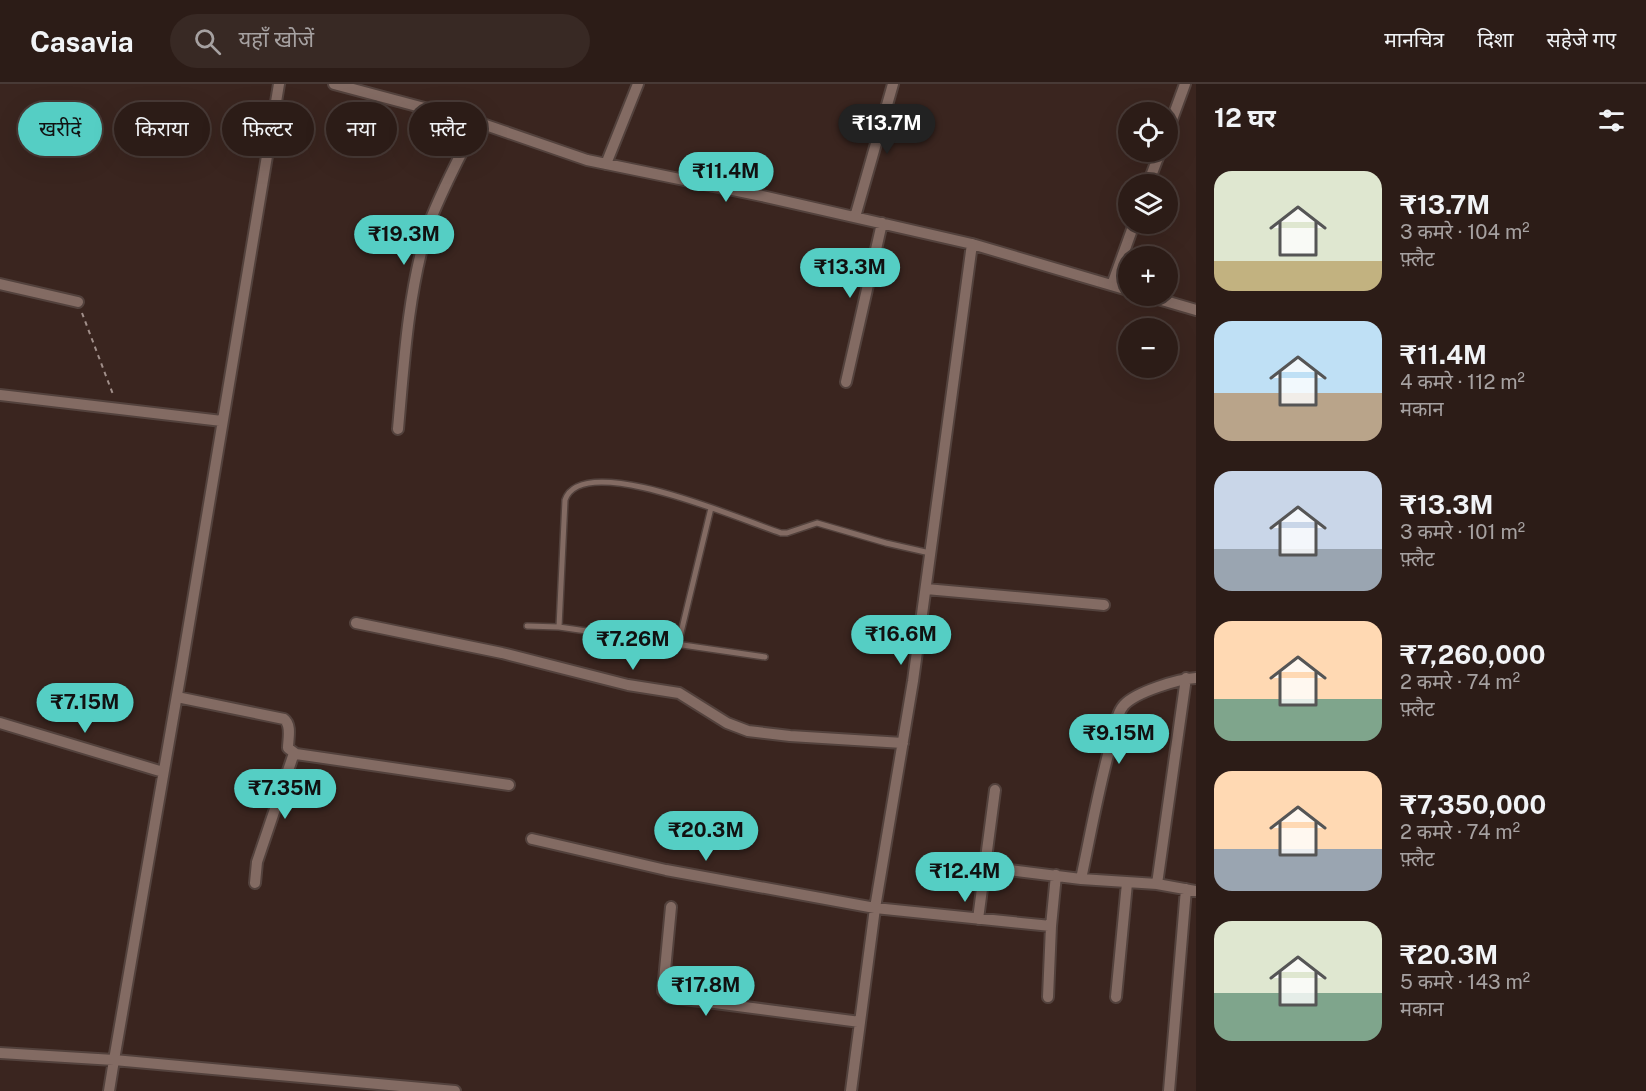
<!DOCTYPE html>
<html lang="hi">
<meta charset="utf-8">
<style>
:root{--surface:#2c1c17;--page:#382924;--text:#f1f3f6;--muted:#a6a1a1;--line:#483a36;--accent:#55cec4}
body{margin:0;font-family:"Public Sans","Noto Sans Devanagari",sans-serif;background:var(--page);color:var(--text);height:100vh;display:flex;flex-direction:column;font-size:22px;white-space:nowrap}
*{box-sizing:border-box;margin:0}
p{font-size:20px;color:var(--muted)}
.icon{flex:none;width:33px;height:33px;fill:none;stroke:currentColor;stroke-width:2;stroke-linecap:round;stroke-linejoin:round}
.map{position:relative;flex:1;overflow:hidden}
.panel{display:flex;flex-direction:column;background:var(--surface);width:450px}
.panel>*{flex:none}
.guide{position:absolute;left:18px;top:18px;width:570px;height:54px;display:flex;gap:12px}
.fabs{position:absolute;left:1118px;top:18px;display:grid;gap:12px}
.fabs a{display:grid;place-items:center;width:60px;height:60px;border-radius:50%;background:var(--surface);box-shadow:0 6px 24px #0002,0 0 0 2px var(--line);font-size:30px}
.price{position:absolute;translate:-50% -51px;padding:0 14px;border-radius:21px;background:var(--accent);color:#111;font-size:20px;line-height:39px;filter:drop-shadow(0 2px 3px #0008)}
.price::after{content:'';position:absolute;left:50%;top:36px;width:18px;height:14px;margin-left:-9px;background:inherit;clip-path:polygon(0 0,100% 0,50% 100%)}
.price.current{background:#222;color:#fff}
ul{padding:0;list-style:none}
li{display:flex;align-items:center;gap:18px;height:150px;padding:0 18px}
li span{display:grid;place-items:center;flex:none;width:168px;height:120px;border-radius:18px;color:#555}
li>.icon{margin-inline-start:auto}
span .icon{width:72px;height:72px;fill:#fffc;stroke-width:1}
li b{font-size:26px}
h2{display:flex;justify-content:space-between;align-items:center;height:72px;padding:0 18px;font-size:26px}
.tag{padding:0 21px;border-radius:27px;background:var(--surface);box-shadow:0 6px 24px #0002,0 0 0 2px var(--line);font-size:21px;line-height:54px}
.tag.current{background:var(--accent);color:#111}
header{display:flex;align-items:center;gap:36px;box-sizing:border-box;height:84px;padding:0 30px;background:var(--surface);border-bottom:2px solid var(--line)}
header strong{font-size:28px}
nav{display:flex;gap:33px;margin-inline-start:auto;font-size:21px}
.search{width:420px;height:54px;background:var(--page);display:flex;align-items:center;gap:15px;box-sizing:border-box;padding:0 21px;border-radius:33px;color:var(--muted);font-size:22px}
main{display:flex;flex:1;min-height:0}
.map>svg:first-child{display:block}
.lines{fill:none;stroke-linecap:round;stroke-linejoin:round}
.service-casing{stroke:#53423d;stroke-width:8}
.minor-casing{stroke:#53423d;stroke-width:14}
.path{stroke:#a18f8a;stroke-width:2;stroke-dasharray:4.5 4.5;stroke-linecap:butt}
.service{stroke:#836b63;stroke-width:5}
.minor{stroke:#836b63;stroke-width:10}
</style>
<header>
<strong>Casavia</strong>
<div class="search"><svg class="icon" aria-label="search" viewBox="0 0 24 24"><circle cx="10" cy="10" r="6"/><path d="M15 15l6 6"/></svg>यहाँ खोजें</div>
<nav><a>मानचित्र</a><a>दिशा</a><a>सहेजे गए</a></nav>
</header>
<main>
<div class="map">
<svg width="1196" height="1007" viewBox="0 0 1196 1007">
<rect width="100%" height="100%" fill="#3a251f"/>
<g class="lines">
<defs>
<path id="service" d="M 527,542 L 559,543 L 765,573
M 559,543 L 565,416 C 582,365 746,438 781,449 L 787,449 L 817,439 L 886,459 L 930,469
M 678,561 L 711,424"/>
<path id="minor" d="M 279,0 L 182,582 L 114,976 L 455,1007
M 334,0 L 477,38 L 587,76 L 762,112 L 972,160 L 1128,206
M 1167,49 L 1185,0
M 606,80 L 638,0
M 1148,100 L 1160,68
M 855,133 L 893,0
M 0,200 L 78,218
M 1112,201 L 1134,140
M 1148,212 L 1196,226
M 846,298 L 882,139
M 0,311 L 222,337
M 398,345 C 404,278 408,210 427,146 C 438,112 461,71 477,38
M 926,505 L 1104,521
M 356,539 L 502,569 L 628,601 L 679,609 L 727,639 L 748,647 L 790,652 L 903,659
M 177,613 L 284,635 C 292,641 288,655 288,664 L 296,670 L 509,701
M 0,639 L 163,688
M 532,755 L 666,786 L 875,824 L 1051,842
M 985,783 L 1081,795 L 1157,800 L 1196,807
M 1081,795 C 1091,748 1099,701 1112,656 C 1115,645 1116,630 1124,621 C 1136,608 1178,595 1196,594
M 255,799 L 257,778 L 294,669
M 1157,800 L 1186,594
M 671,823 L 663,907 L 669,913 L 860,938
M 978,835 L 995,706
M 1048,913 L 1051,842 L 1056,791
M 1116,913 L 1127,799
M 0,969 L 114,976 L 109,1007
M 851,1007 L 875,824 L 913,597 L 972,160
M 1169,1007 L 1186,805"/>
</defs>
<use href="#service" class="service-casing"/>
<use href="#minor" class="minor-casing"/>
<path class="path" d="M 82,229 L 114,313"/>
<use href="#service" class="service"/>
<use href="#minor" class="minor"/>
</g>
</svg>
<div class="fabs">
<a><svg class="icon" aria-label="locate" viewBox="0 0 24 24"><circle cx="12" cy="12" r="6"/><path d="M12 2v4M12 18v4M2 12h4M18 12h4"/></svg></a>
<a><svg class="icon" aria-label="layers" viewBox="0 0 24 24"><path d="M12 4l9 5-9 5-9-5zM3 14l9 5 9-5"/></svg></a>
<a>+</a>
<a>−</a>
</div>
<b class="price current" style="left:887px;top:71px">₹13.7M</b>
<b class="price" style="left:726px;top:119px">₹11.4M</b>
<b class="price" style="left:404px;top:182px">₹19.3M</b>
<b class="price" style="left:850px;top:215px">₹13.3M</b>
<b class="price" style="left:901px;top:582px">₹16.6M</b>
<b class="price" style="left:633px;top:587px">₹7.26M</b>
<b class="price" style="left:85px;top:650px">₹7.15M</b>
<b class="price" style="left:1119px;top:681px">₹9.15M</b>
<b class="price" style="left:285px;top:736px">₹7.35M</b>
<b class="price" style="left:706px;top:778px">₹20.3M</b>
<b class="price" style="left:965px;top:819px">₹12.4M</b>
<b class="price" style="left:706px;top:933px">₹17.8M</b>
<div class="guide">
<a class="tag current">खरीदें</a>
<a class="tag">किराया</a>
<a class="tag">फ़िल्टर</a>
<a class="tag">नया</a>
<a class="tag">फ़्लैट</a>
</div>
</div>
<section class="panel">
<h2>12 घर<svg class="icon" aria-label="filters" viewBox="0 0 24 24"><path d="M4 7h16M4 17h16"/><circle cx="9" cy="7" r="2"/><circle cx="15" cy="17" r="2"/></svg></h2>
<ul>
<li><span style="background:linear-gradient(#dfe7d0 75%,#c2b280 0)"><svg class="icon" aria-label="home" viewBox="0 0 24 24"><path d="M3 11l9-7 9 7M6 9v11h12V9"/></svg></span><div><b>₹13.7M</b><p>3 कमरे · 104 m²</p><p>फ़्लैट</p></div></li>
<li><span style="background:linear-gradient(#bfe0f5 60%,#b9a48a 0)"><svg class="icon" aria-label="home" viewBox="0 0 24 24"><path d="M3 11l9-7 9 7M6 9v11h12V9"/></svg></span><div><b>₹11.4M</b><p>4 कमरे · 112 m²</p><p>मकान</p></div></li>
<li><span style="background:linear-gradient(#c9d6e8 65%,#9aa5b1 0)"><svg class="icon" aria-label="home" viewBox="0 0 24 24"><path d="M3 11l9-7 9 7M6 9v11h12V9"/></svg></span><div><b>₹13.3M</b><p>3 कमरे · 101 m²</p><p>फ़्लैट</p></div></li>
<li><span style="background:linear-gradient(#ffd9b3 65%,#7fa58c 0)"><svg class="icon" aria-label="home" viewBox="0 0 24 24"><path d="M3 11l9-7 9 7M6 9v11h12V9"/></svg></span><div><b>₹7,260,000</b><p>2 कमरे · 74 m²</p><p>फ़्लैट</p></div></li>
<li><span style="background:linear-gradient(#ffd9b3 65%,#9aa5b1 0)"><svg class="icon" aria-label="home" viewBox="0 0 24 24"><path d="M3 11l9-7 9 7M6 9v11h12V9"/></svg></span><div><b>₹7,350,000</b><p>2 कमरे · 74 m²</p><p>फ़्लैट</p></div></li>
<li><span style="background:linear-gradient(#dfe7d0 60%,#7fa58c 0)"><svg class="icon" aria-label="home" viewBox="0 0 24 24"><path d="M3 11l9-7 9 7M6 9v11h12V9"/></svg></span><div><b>₹20.3M</b><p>5 कमरे · 143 m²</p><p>मकान</p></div></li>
</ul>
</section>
</main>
